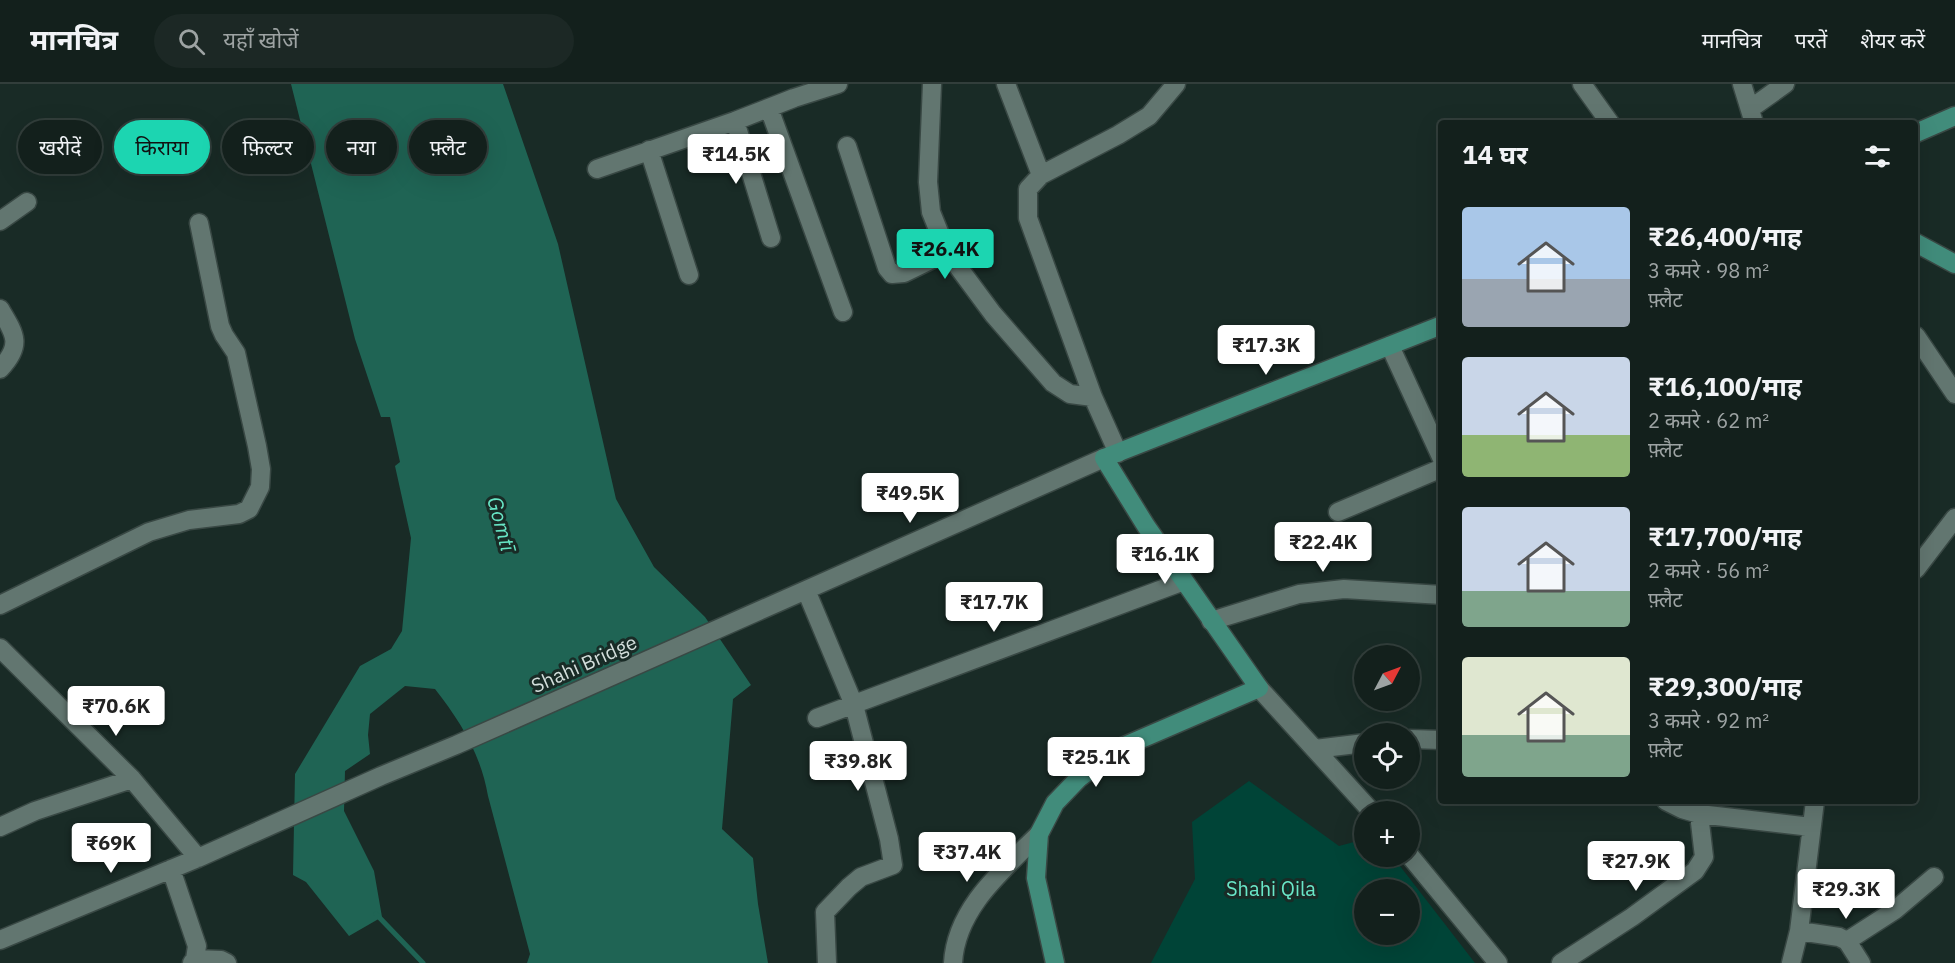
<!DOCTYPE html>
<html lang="hi">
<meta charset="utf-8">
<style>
:root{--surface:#13201c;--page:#1c2825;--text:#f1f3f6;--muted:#9da3a3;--line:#323e3b;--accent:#1cd5b1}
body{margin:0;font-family:"IBM Plex Sans","Noto Sans Devanagari",sans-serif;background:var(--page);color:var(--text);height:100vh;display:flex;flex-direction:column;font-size:22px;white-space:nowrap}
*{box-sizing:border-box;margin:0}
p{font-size:20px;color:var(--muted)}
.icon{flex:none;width:33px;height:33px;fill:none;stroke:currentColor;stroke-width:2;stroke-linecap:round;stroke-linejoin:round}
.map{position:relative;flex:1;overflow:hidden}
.panel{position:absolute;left:1438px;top:36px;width:480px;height:684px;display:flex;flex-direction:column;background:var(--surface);border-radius:6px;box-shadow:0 6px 24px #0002,0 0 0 2px var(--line)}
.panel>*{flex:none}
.top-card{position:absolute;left:18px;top:36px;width:570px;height:54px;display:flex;gap:12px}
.needle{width:39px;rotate:49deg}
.controls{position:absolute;left:1354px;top:561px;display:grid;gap:12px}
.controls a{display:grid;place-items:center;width:66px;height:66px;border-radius:50%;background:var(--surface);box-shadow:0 6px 24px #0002,0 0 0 2px var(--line);font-size:30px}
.price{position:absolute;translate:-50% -51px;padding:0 14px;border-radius:6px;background:#fff;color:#222;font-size:20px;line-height:39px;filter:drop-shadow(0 2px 3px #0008)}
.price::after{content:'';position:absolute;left:50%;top:36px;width:18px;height:14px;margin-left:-9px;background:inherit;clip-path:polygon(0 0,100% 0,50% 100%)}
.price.active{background:var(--accent);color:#111}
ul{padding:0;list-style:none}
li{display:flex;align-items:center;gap:18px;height:150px;padding:0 24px}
li span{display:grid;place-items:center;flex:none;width:168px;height:120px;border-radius:6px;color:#555}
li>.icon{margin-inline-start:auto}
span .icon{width:72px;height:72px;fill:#fffc;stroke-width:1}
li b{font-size:26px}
h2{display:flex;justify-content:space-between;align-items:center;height:72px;padding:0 24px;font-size:26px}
.chip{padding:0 21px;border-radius:27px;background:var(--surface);box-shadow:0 6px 24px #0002,0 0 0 2px var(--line);font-size:21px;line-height:54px}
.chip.active{background:var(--accent);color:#111}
header{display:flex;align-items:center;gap:36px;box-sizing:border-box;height:84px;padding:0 30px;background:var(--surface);border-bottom:2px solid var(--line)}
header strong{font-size:28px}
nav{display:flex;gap:33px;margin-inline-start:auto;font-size:21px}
.search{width:420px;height:54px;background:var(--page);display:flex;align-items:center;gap:15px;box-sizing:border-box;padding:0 21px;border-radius:33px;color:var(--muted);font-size:22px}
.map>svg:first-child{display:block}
.green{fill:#004437;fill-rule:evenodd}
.water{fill:#1f6454}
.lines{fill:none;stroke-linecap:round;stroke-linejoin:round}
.stream{stroke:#1f6454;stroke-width:5}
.minor-casing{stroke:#394844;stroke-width:21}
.major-casing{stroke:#394844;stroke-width:21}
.minor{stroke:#627670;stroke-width:18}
.major{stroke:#418c7b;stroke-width:18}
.labels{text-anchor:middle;stroke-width:6;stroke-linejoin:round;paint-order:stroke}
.street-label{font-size:20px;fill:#d3dedb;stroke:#192b26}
.park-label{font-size:20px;fill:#69e7c8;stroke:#192b26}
.water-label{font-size:21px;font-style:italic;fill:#67e5c5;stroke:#192b26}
</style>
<header>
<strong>मानचित्र</strong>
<div class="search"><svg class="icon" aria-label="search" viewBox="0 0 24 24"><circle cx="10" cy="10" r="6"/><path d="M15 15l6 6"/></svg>यहाँ खोजें</div>
<nav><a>मानचित्र</a><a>परतें</a><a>शेयर करें</a></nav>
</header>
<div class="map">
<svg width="1955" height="879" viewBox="0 0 1955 879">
<rect width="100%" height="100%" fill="#192b26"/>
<path class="green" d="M 1249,697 L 1339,762 L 1365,755 L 1365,772 L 1393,773 L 1475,879 L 1151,879 L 1195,795 L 1192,738 ZM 1365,806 L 1410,806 L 1410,850 L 1365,850 Z"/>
<path class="water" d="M 291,0 L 503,0 L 558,160 L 616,415 L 654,483 L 705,533 L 751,601 L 733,615 L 722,745 L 753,774 L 758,820 L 768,879 L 527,879 L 530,870 L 488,712 C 481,671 461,638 435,605 L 405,602 L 370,630 L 368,651 L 370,670 L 345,687 L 344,727 L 374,787 L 382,833 L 349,852 L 306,798 L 293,791 L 295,690 L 360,582 L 391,565 L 402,547 L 411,454 L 395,382 L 400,378 L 390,333 L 381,333 L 355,255 Z"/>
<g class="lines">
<path class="stream" d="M 376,830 L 423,879"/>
<defs>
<path id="minor" d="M 932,0 L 928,98 L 931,128 L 947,168 L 993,230 L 1053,299 L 1070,310 L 1093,313
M 1006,0 L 1041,91
M 1582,0 L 1610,39
M 1742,0 L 1754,39
M 769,24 L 843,228
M 1750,25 L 1785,0
M 735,37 L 771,154
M 847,62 L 887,184 L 892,190 L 904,189 L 947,168
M 649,66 L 689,191
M 597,85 L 735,37 L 794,14 L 838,0
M 0,137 L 27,118
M 0,225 C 15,250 23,261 0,285
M 1916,252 L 1955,310
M 1390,262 L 1442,375
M 1118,369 L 1093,313 L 1028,134 L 1028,105 L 1041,91 L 1118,51 L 1149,32 L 1176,0
M 1338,428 L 1442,384
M 1916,485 L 1955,434
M 806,506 L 854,621 L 889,755 L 893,781 L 861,793 L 849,803 L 825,828 L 827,879
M 0,521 L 149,448 L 189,436 L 239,430 L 249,425 L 260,403 L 261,385 L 257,362 L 236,269 L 224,251 L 220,242 L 199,139
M 1211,537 L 1299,510 L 1344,505 L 1442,511
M 0,564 L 132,695 L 198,774
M 1259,604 L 1372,728
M 817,634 L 1184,497
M 1410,655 L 1442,656
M 1315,665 L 1365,659
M 1666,717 L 1682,725 L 1699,730 L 1811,743
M 0,743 L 35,727 L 132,695
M 1410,772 L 1498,879
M 171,785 L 197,862 L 195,875 L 192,879
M 1799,847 L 1839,853 L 1847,857 L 1861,879
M 0,856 L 198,774 L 381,692 L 456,661 L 1104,374
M 1847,857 L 1895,826 L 1934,793
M 195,875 L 221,876 L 227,879
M 953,879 C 956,824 1003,786 1039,750
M 1561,879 L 1632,833 L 1695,787 L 1704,773 L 1699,730
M 1791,879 L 1799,847 L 1815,717"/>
<path id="major" d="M 1916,49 L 1955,32
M 1916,159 L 1955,180
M 1055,879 L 1036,794 L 1039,750 L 1055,719 L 1079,694 L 1120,664 L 1259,604 L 1146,442 L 1104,374 L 1442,241"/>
</defs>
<use href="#minor" class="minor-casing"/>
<use href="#major" class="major-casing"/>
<use href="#minor" class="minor"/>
<use href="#major" class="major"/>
</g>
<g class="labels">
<g class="street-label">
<text transform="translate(584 580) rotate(-24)" y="7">Shahi Bridge</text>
</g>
<g class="park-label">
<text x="1271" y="812">Shahi Qila</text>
</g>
<g class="water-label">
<text transform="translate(501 440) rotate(75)" y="7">Gomtī</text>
</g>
</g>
</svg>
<div class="controls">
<a><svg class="needle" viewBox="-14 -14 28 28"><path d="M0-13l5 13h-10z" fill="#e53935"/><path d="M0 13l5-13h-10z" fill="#9da3a3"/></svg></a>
<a><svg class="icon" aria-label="locate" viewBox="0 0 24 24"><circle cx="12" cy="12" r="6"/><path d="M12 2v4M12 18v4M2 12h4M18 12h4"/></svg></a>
<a>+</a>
<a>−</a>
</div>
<b class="price" style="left:736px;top:101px">₹14.5K</b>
<b class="price active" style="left:945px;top:196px">₹26.4K</b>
<b class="price" style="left:1266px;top:292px">₹17.3K</b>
<b class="price" style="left:910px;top:440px">₹49.5K</b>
<b class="price" style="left:1323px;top:489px">₹22.4K</b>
<b class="price" style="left:1165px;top:501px">₹16.1K</b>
<b class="price" style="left:994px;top:549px">₹17.7K</b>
<b class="price" style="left:116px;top:653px">₹70.6K</b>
<b class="price" style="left:1096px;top:704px">₹25.1K</b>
<b class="price" style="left:858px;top:708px">₹39.8K</b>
<b class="price" style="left:111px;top:790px">₹69K</b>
<b class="price" style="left:967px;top:799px">₹37.4K</b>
<b class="price" style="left:1636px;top:808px">₹27.9K</b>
<b class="price" style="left:1846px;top:836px">₹29.3K</b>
<div class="top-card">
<a class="chip">खरीदें</a>
<a class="chip active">किराया</a>
<a class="chip">फ़िल्टर</a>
<a class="chip">नया</a>
<a class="chip">फ़्लैट</a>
</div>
<section class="panel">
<h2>14 घर<svg class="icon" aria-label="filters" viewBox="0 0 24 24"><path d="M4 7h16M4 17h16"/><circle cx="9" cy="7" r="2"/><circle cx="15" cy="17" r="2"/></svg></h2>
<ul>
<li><span style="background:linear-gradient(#a9c7e8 60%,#9aa5b1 0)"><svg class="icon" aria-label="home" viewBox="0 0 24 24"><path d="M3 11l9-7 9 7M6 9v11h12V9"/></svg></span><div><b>₹26,400/माह</b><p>3 कमरे · 98 m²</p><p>फ़्लैट</p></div></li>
<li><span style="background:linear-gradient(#c9d6e8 65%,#8fb573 0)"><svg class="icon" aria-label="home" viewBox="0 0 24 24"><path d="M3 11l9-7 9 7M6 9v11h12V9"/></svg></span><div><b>₹16,100/माह</b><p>2 कमरे · 62 m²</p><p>फ़्लैट</p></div></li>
<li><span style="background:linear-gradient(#c9d6e8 70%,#7fa58c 0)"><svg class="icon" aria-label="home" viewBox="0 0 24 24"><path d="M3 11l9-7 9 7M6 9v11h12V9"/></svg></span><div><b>₹17,700/माह</b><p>2 कमरे · 56 m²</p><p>फ़्लैट</p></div></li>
<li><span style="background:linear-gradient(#dfe7d0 65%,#7fa58c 0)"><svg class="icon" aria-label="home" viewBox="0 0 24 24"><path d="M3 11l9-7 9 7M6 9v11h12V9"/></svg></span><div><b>₹29,300/माह</b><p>3 कमरे · 92 m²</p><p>फ़्लैट</p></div></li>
</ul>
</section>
</div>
